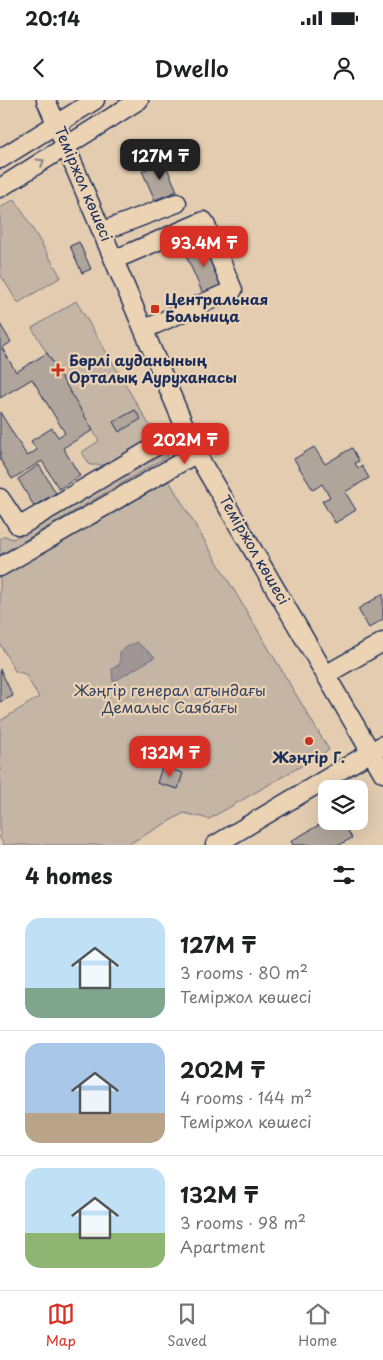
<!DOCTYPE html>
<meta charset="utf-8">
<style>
:root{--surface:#fff;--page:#f2f2f2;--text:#202124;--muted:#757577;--line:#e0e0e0;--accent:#d93025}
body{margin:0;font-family:"Playpen Sans",sans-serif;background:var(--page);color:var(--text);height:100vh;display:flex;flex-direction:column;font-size:19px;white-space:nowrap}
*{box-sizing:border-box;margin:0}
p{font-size:16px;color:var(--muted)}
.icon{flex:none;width:28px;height:28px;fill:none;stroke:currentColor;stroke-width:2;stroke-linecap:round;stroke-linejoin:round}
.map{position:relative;height:745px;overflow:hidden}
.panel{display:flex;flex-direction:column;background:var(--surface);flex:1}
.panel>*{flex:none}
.buttons{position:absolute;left:318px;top:680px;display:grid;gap:10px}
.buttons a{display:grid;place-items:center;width:50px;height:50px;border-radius:10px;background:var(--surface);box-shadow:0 5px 20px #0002;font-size:25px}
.price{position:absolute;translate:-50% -42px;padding:0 11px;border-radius:10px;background:var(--accent);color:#fff;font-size:16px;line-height:32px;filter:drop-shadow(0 1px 2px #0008)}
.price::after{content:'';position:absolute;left:50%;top:30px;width:15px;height:11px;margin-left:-8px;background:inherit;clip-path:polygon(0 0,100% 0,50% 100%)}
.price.on{background:#222;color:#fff}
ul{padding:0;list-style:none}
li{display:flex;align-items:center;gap:15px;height:125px;padding:0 25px}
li+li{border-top:1px solid var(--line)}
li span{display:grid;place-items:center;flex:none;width:140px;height:100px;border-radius:15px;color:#555}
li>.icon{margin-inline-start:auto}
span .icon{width:60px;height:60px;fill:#fffc;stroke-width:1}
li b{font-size:21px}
h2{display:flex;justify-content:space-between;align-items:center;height:60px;padding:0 25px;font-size:21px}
.status{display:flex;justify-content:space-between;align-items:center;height:35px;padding:0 25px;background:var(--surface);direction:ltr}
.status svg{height:14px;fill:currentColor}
header{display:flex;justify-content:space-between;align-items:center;height:65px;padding:0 25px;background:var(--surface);font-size:22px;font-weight:600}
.dock{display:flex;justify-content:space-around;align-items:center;height:70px;border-top:1px solid var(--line);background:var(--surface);font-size:14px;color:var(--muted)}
.dock a{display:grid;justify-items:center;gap:2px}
.dock .on{color:var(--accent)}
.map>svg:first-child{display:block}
.green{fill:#c5b5a4;stroke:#707281}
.water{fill:#9f9695;stroke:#6a6d7f}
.building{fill:#b0a59b;stroke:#1b2f5e}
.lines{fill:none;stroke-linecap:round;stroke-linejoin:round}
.minor-casing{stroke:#1b2f5e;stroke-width:21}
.minor{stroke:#ebd3b3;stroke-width:18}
.oneway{stroke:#838188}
.poi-dot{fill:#c8321e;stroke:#ebd3b3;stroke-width:2}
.labels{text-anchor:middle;stroke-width:4.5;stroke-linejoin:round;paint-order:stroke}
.street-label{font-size:15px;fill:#1b2f5e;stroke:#ebd3b3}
.poi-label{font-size:15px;font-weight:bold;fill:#1b2f5e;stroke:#ebd3b3;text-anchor:start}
.park-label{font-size:15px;fill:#344368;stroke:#ebd3b3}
</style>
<div class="status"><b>20:14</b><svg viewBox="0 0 49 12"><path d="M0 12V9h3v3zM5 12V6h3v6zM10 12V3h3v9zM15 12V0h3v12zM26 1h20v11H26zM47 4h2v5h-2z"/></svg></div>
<header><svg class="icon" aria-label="back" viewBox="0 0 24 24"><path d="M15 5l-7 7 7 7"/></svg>Dwello<svg class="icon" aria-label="person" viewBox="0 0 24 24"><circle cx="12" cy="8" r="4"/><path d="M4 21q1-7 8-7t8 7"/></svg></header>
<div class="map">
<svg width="383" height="745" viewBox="0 0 383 745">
<rect width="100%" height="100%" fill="#e3ccb0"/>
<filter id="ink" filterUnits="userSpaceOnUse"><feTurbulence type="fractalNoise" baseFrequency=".02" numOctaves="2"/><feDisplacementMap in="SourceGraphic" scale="10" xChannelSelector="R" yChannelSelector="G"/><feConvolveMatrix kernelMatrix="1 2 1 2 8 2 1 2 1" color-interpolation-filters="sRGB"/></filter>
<g filter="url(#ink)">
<path class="green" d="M 15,99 L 61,177 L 18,203 L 0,174 L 0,108 Z
M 76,201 L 157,338 L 110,365 L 90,365 L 82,352 L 99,341 L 32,228 Z
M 164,350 L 168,356 L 0,455 L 0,439 L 5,436 L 13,439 Z
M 169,381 L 329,650 L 209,719 L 184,713 L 127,745 L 4,745 L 0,738 L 0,621 L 39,597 L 25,574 L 15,571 L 0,544 L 0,478 Z"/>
<path class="water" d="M 136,542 L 155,557 L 113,582 L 112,569 L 120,564 L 120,551 Z"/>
<path class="building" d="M 164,61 L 177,91 L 155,100 L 142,71 Z
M 206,141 L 225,184 L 203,194 L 184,151 Z
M 79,142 L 91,169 L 82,173 L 70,146 Z
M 0,224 L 11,242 L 2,248 L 16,272 L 47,253 L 93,330 L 63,348 L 80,376 L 59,389 L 42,361 L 12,379 L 0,359 L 0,312 L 27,356 L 37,350 L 31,341 L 52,328 L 58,337 L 65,333 L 32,279 L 0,298 Z
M 135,310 L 141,319 L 119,332 L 113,322 Z
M 314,347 L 325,364 L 352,348 L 359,361 L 355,363 L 358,368 L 362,366 L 369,378 L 345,392 L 356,410 L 335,423 L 322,401 L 330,397 L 322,384 L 313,390 L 294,359 Z
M 39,365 L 56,393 L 34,406 L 18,379 Z
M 383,494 L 383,519 L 369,528 L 358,509 Z
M 0,569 L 13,596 L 0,602 Z
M 162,667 L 183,673 L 178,689 L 157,683 Z
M 326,721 L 342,721 L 352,738 L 339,745 L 293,745 L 291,741 Z"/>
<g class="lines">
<defs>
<path id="minor" d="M 46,0 L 195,351 L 383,673
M 0,59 L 95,0
M 0,88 L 139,0
M 103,131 L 177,103
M 116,159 L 204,121 L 233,190 L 145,229
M 0,398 L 18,425 L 22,425 L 185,329
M 0,467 L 197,353
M 327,574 L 383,542
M 215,745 L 383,645"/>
</defs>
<use href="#minor" class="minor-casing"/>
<use href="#minor" class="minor"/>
</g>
<defs><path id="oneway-chevron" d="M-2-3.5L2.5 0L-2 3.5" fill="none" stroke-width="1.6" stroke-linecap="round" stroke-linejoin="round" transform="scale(1.25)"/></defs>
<use class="oneway" href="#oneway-chevron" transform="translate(41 62) rotate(-32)"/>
</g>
<g class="poi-dot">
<rect x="150" y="204" width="10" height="10" rx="2.5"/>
<path d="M55.5 262.5h5v5h5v5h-5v5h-5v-5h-5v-5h5z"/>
<circle cx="309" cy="641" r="5"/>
</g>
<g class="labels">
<g class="street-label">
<text transform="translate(83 84) rotate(67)" y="5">Теміржол көшесі</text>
<text transform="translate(254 450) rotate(60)" y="5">Теміржол көшесі</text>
</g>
<g class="poi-label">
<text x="165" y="205">Центральная<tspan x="165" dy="17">Больница</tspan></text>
<text x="69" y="266">Бөрлі ауданының<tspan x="69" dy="17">Орталық Ауруханасы</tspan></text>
<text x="309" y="663" text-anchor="middle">Жәңгір Г.</text>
</g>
<g class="park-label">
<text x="170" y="596">Жәңгір генерал атындағы<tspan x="170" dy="17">Демалыс Саябағы</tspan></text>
</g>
</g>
</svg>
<div class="buttons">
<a><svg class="icon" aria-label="layers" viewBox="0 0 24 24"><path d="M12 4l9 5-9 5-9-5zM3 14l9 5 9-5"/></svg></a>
</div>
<b class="price on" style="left:160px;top:81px">127M ₸</b>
<b class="price" style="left:204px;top:168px">93.4M ₸</b>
<b class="price" style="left:185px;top:365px">202M ₸</b>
<b class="price" style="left:170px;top:678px">132M ₸</b>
</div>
<section class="panel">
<h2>4 homes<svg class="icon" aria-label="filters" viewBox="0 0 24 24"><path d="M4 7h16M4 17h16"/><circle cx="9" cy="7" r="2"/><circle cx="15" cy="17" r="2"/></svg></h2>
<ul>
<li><span style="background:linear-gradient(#bfe0f5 70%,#7fa58c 0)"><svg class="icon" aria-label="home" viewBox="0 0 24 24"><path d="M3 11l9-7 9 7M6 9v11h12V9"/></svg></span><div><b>127M ₸</b><p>3 rooms · 80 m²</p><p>Теміржол көшесі</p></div></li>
<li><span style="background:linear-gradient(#a9c7e8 70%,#b9a48a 0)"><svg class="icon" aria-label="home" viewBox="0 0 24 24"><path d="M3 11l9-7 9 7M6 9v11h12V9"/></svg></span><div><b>202M ₸</b><p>4 rooms · 144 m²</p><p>Теміржол көшесі</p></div></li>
<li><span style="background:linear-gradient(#bfe0f5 65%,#8fb573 0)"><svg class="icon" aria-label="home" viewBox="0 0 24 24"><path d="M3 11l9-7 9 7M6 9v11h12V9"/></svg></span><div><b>132M ₸</b><p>3 rooms · 98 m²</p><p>Apartment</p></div></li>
</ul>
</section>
<nav class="dock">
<a class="on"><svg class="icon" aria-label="map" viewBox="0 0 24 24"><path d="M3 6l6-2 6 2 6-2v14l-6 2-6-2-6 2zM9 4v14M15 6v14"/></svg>Map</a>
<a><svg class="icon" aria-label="saved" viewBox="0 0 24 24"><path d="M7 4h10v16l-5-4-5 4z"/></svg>Saved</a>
<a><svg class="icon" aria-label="home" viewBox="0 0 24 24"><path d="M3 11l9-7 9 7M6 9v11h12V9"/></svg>Home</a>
</nav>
